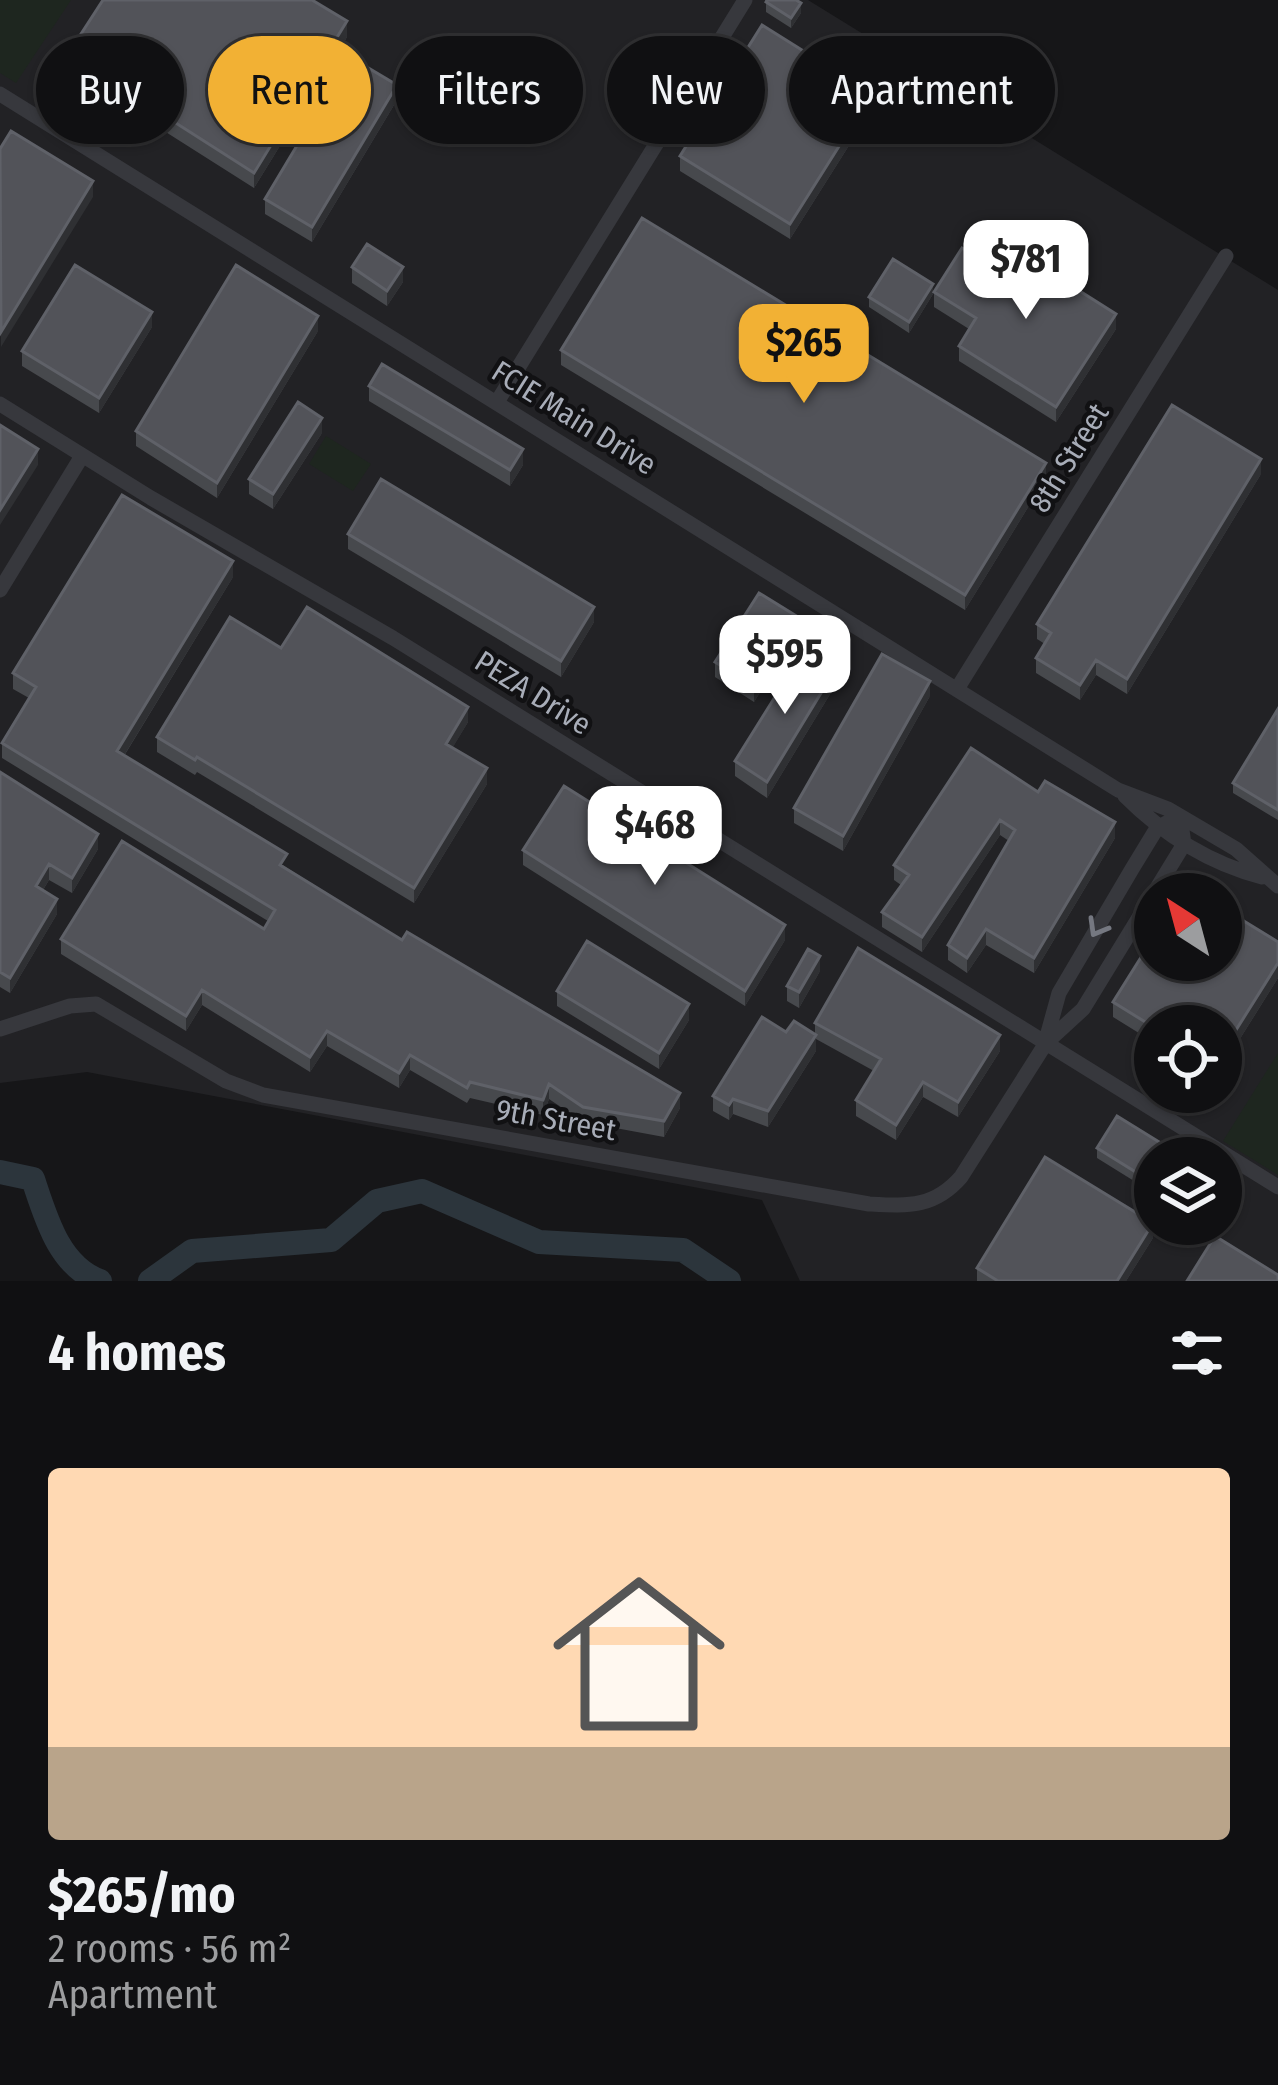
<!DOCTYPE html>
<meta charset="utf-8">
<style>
:root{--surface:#101012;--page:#19191b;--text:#f1f3f6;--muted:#9c9d9f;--line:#303032;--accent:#f2b134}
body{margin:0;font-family:"Fira Sans Condensed",sans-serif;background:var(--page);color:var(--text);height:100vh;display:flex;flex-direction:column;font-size:45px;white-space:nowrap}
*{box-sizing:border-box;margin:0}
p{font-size:39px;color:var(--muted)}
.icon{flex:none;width:66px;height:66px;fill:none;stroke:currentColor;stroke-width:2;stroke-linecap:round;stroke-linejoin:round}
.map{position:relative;height:1281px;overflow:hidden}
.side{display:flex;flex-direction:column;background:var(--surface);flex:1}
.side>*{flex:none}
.hud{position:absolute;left:36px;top:36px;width:1206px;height:108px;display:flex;gap:24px}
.needle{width:78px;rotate:324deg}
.fabs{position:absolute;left:1134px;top:873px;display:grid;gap:24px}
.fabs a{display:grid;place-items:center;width:108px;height:108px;border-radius:50%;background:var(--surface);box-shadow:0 3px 9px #0004,0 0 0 3px var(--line);font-size:60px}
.price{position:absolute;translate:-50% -102px;padding:0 27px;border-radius:24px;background:#fff;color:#222;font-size:39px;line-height:78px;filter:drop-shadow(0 3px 6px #0008)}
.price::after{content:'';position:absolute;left:50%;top:72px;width:36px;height:27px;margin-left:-18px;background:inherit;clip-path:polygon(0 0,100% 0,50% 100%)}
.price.selected{background:var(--accent);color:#111}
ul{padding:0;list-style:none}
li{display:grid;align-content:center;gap:24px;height:636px;padding:0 48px}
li+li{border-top:3px solid var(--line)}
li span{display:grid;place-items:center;height:372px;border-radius:12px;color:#555}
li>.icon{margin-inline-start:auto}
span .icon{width:216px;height:216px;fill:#fffc;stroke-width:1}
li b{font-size:51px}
h2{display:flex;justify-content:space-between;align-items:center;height:144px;padding:0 48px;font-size:51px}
.chip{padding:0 42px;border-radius:54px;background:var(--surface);box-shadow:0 3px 9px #0004,0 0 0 3px var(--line);font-size:42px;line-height:108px}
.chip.selected{background:var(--accent);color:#111}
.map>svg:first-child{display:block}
.built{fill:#222225;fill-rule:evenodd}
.green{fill:#1e261f}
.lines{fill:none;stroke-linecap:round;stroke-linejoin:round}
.river{stroke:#2c353c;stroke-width:24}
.street{stroke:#37383d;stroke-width:15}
.wall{fill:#47494d}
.shaded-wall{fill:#2f3033}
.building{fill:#525359;stroke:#5f6168;stroke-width:3}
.oneway{stroke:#757881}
.labels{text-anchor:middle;stroke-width:9;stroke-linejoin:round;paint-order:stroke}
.street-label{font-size:30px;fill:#a8adb8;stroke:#111113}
</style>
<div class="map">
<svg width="1278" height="1281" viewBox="0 0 1278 1281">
<rect width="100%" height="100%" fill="#161618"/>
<path class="built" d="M 0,0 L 808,0 L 1278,290 L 1278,1281 L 800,1281 L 762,1200 L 87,1072 L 0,1083 ZM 1155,894 L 1221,894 L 1221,960 L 1155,960 ZM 1155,1026 L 1221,1026 L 1221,1092 L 1155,1092 ZM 1155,1158 L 1221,1158 L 1221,1224 L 1155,1224 Z"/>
<path class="green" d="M 0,0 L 71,0 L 16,83 L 0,73 Z
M 326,436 L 371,464 L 353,491 L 309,464 Z
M 1278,1053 L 1278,1175 L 1223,1141 Z"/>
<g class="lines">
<path class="river" d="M 0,1172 L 33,1179 C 46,1218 59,1266 100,1281
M 150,1281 L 192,1251 L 331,1240 L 377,1201 L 422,1191 L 539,1242 L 683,1250 L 729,1281"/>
<path class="street" d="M 0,94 L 1118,790 L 1168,809 L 1236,849 L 1278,886
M 497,402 L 745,0
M 0,404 L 151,498 L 393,638 L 1278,1187
M 0,590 L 82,456
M 957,689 L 1226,256
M 1125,796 C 1164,835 1208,863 1262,877
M 0,1029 L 70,1006 L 96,1004 L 226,1081 L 263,1095 L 869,1204 C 908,1206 934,1208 961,1177 L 1046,1043 L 1083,1009 L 1184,844 L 1180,816
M 1046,1040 L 1059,993 L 1132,869 L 1157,828 L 1180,816"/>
</g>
<path class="wall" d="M 766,2 L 801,13 L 791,28 L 766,12 Z
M 347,37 L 254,188 L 68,70 L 68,54 Z
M 397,100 L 312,242 L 265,214 L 265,199 Z
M 872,109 L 790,239 L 680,171 L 680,156 Z
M 352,267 L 403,282 L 387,306 L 352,283 Z
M 1004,274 L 1116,329 L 1056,422 L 959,361 L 959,346 L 969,329 L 934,307 L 934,292 Z
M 933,294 L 909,333 L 869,307 L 869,297 Z
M 152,327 L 99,413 L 22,366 L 22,351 Z
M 318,331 L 217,498 L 136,446 L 136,431 Z
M 561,350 L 1046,478 L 965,610 L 561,365 Z
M 369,386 L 523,465 L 510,486 L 369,401 Z
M 322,433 L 273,509 L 249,494 L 249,479 Z
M 1261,474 L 1127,694 L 1096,675 L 1080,700 L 1036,673 L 1036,658 L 1045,644 L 1037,639 L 1037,624 Z
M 348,534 L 594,622 L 561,677 L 348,549 Z
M 233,577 L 124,756 L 287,868 L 402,940 L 680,1108 L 664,1137 L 583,1122 L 549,1099 L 543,1115 L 470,1098 L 467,1103 L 410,1070 L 399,1088 L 327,1046 L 310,1072 L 202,1005 L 186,1031 L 61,954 L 61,939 L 264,929 L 268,921 L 2,758 L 2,743 L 29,698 L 13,689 L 13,673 Z
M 798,632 L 754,702 L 715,677 L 715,662 Z
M 281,648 L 468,722 L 452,748 L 487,784 L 414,903 L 197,772 L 195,775 L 157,752 L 157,737 Z
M 835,686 L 767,798 L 735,776 L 735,761 Z
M 930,696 L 843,851 L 794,823 L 794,808 Z
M 1278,709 L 1278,820 L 1233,793 L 1233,783 Z
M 0,772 L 98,849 L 72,893 L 49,880 L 43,890 L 57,914 L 10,993 L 0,987 Z
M 1038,792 L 1115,838 L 1034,973 L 986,945 L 967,973 L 948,960 L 948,945 L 1009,841 L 1000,835 L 922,952 L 882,927 L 882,912 L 901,885 L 894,880 L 894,865 Z
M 523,850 L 785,940 L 745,1006 L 523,865 Z
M 1278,942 L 1278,978 L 1221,1069 L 1221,1026 L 1155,1026 L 1155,1043 L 1113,1017 L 1113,1002 Z
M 820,971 L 799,1008 L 787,1001 L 787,986 Z
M 557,991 L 689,1020 L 659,1069 L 557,1006 Z
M 815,1023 L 1000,1051 L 958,1117 L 923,1097 L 896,1140 L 856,1116 L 856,1100 L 874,1071 L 816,1039 L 816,1051 L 768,1127 L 733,1114 L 729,1120 L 713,1111 L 713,1096 L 786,1032 L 815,1034 Z
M 1097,1148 L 1155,1158 L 1155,1194 L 1097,1158 Z
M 1153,1238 L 1126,1281 L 977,1281 L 977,1268 Z"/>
<path class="shaded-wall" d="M 801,3 L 801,13 L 791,28 L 791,18 Z
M 347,21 L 347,37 L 254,188 L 254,173 Z
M 397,85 L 397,100 L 312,242 L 312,227 Z
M 872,94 L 872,109 L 790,239 L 790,224 Z
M 93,181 L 93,197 L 1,347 L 1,332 Z
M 403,267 L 403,282 L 387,306 L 387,291 Z
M 933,284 L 933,294 L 909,333 L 909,322 Z
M 152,312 L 152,327 L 99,413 L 99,398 Z
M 1116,314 L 1116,329 L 1056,422 L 1056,407 Z
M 318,316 L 318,331 L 217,498 L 217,483 Z
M 322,418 L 322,433 L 273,509 L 273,494 Z
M 38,449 L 38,465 L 0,525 L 0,510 Z
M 523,449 L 523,465 L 510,486 L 510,470 Z
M 1261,459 L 1261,474 L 1127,694 L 1127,679 Z
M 1046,463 L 1046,478 L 965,610 L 965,595 Z
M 233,561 L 233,577 L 117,767 L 117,751 Z
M 594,607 L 594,622 L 561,677 L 561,661 Z
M 798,617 L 798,632 L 754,702 L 754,686 Z
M 1096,660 L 1096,675 L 1080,700 L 1080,685 Z
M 835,670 L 835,686 L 767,798 L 767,782 Z
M 930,681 L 930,696 L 843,851 L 843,836 Z
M 468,707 L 468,722 L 446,759 L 446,744 Z
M 487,768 L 487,784 L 414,903 L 414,888 Z
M 1000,820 L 1000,835 L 922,952 L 922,937 Z
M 1115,822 L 1115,838 L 1034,973 L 1034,958 Z
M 98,834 L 98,849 L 72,893 L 72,878 Z
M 49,864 L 49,880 L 36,901 L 36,886 Z
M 57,899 L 57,914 L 10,993 L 10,978 Z
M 785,925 L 785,940 L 745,1006 L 745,991 Z
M 986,929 L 986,945 L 967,973 L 967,958 Z
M 820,956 L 820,971 L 799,1008 L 799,992 Z
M 1278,963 L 1278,978 L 1221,1069 L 1221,1054 Z
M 202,990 L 202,1005 L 186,1031 L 186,1016 Z
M 689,1004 L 689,1020 L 659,1069 L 659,1053 Z
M 327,1031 L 327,1046 L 310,1072 L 310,1057 Z
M 816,1035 L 816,1051 L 768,1127 L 768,1111 Z
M 1000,1035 L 1000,1051 L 958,1117 L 958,1102 Z
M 410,1055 L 410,1070 L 399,1088 L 399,1073 Z
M 923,1082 L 923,1097 L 896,1140 L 896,1125 Z
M 549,1084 L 549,1099 L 543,1115 L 543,1100 Z
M 680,1093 L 680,1108 L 664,1137 L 664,1121 Z
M 733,1099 L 733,1114 L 729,1120 L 729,1105 Z
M 1153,1223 L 1153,1238 L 1126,1281 L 1117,1281 Z"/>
<path class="building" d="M 103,0 L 312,0 L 347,21 L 254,173 L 68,54 Z
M 767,0 L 796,0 L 801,3 L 791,18 L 766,2 Z
M 762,25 L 872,94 L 790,224 L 680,156 Z
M 350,57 L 397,85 L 312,227 L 265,199 Z
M 11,131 L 93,181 L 1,332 L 0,149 Z
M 642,218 L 1046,463 L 965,595 L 561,350 Z
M 367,244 L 403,267 L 387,291 L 352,267 Z
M 962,248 L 1004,274 L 1018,252 L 1116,314 L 1056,407 L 959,346 L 976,318 L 934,292 Z
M 893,259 L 933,284 L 909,322 L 869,297 Z
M 75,265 L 152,312 L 99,398 L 22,351 Z
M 236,265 L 318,316 L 217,483 L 136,431 Z
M 382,364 L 523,449 L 510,470 L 369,386 Z
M 298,402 L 322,418 L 273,494 L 249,479 Z
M 1172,405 L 1261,459 L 1127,679 L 1096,660 L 1080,685 L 1036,658 L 1051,633 L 1037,624 Z
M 0,425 L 38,449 L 0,510 Z
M 381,479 L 594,607 L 561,661 L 348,534 Z
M 122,495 L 233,561 L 117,751 L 287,854 L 280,865 L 402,940 L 407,932 L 680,1093 L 664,1121 L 583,1107 L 549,1084 L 543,1100 L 470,1082 L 467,1088 L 410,1055 L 399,1073 L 327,1031 L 310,1057 L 202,990 L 186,1016 L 61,939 L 122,841 L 264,929 L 275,910 L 2,743 L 36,687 L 13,673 Z
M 759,593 L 798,617 L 754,686 L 715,662 Z
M 307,607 L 468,707 L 446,744 L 487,768 L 414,888 L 197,757 L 195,760 L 157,737 L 230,617 L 281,648 Z
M 803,652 L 835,670 L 767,782 L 735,761 Z
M 882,654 L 930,681 L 843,836 L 794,808 Z
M 1278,709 L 1278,810 L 1233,783 Z
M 971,748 L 1038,792 L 1045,781 L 1115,822 L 1034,958 L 986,929 L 967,958 L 948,945 L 1015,830 L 1000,820 L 922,937 L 882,912 L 909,875 L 894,865 Z
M 0,772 L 98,834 L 72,878 L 49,864 L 36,886 L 57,899 L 10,978 L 0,972 Z
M 564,786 L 785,925 L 745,991 L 523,850 Z
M 1186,885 L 1200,894 L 1181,894 Z
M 1221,907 L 1278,942 L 1278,963 L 1221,1054 L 1221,1026 L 1155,1026 L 1155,1028 L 1113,1002 L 1155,935 L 1155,960 L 1221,960 Z
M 587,941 L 689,1004 L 659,1053 L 557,991 Z
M 858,948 L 1000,1035 L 958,1102 L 923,1082 L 896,1125 L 856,1100 L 881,1059 L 815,1023 Z
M 808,949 L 820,956 L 799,992 L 787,986 Z
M 762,1017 L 786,1032 L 794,1021 L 816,1035 L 768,1111 L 733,1099 L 729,1105 L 713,1096 Z
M 1117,1116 L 1185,1158 L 1155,1158 L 1155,1184 L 1097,1148 Z
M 1045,1157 L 1153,1223 L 1117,1281 L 998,1281 L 977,1268 Z
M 1215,1236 L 1278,1275 L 1278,1281 L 1187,1281 Z"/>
<defs><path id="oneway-chevron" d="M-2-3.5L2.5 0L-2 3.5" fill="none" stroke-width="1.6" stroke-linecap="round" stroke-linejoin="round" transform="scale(3)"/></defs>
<use class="oneway" href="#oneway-chevron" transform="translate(1097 928) rotate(120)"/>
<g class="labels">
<g class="street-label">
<text transform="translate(574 418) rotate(32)" y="10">FCIE Main Drive</text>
<text transform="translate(1069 458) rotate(-58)" y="10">8th Street</text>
<text transform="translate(533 693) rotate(32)" y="10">PEZA Drive</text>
<text transform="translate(556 1120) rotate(10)" y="10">9th Street</text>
</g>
</g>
</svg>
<div class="fabs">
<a><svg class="needle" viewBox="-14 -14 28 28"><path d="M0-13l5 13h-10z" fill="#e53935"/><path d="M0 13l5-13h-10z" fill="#9c9d9f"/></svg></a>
<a><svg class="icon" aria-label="locate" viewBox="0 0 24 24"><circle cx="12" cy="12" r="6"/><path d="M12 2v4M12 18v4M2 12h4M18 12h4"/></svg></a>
<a><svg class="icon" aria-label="layers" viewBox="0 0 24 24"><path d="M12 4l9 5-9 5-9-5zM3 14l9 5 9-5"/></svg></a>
</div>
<b class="price" style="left:1026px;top:322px">$781</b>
<b class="price selected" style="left:804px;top:406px">$265</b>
<b class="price" style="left:785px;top:717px">$595</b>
<b class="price" style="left:655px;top:888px">$468</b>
<div class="hud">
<a class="chip">Buy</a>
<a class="chip selected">Rent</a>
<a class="chip">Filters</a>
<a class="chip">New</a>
<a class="chip">Apartment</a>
</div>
</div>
<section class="side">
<h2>4 homes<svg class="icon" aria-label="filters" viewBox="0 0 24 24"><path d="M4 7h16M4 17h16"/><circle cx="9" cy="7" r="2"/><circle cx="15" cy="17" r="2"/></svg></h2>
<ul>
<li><span style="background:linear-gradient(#ffd9b3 75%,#b9a48a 0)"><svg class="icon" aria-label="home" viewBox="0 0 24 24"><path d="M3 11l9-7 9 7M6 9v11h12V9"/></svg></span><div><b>$265/mo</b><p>2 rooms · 56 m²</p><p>Apartment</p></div></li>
</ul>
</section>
